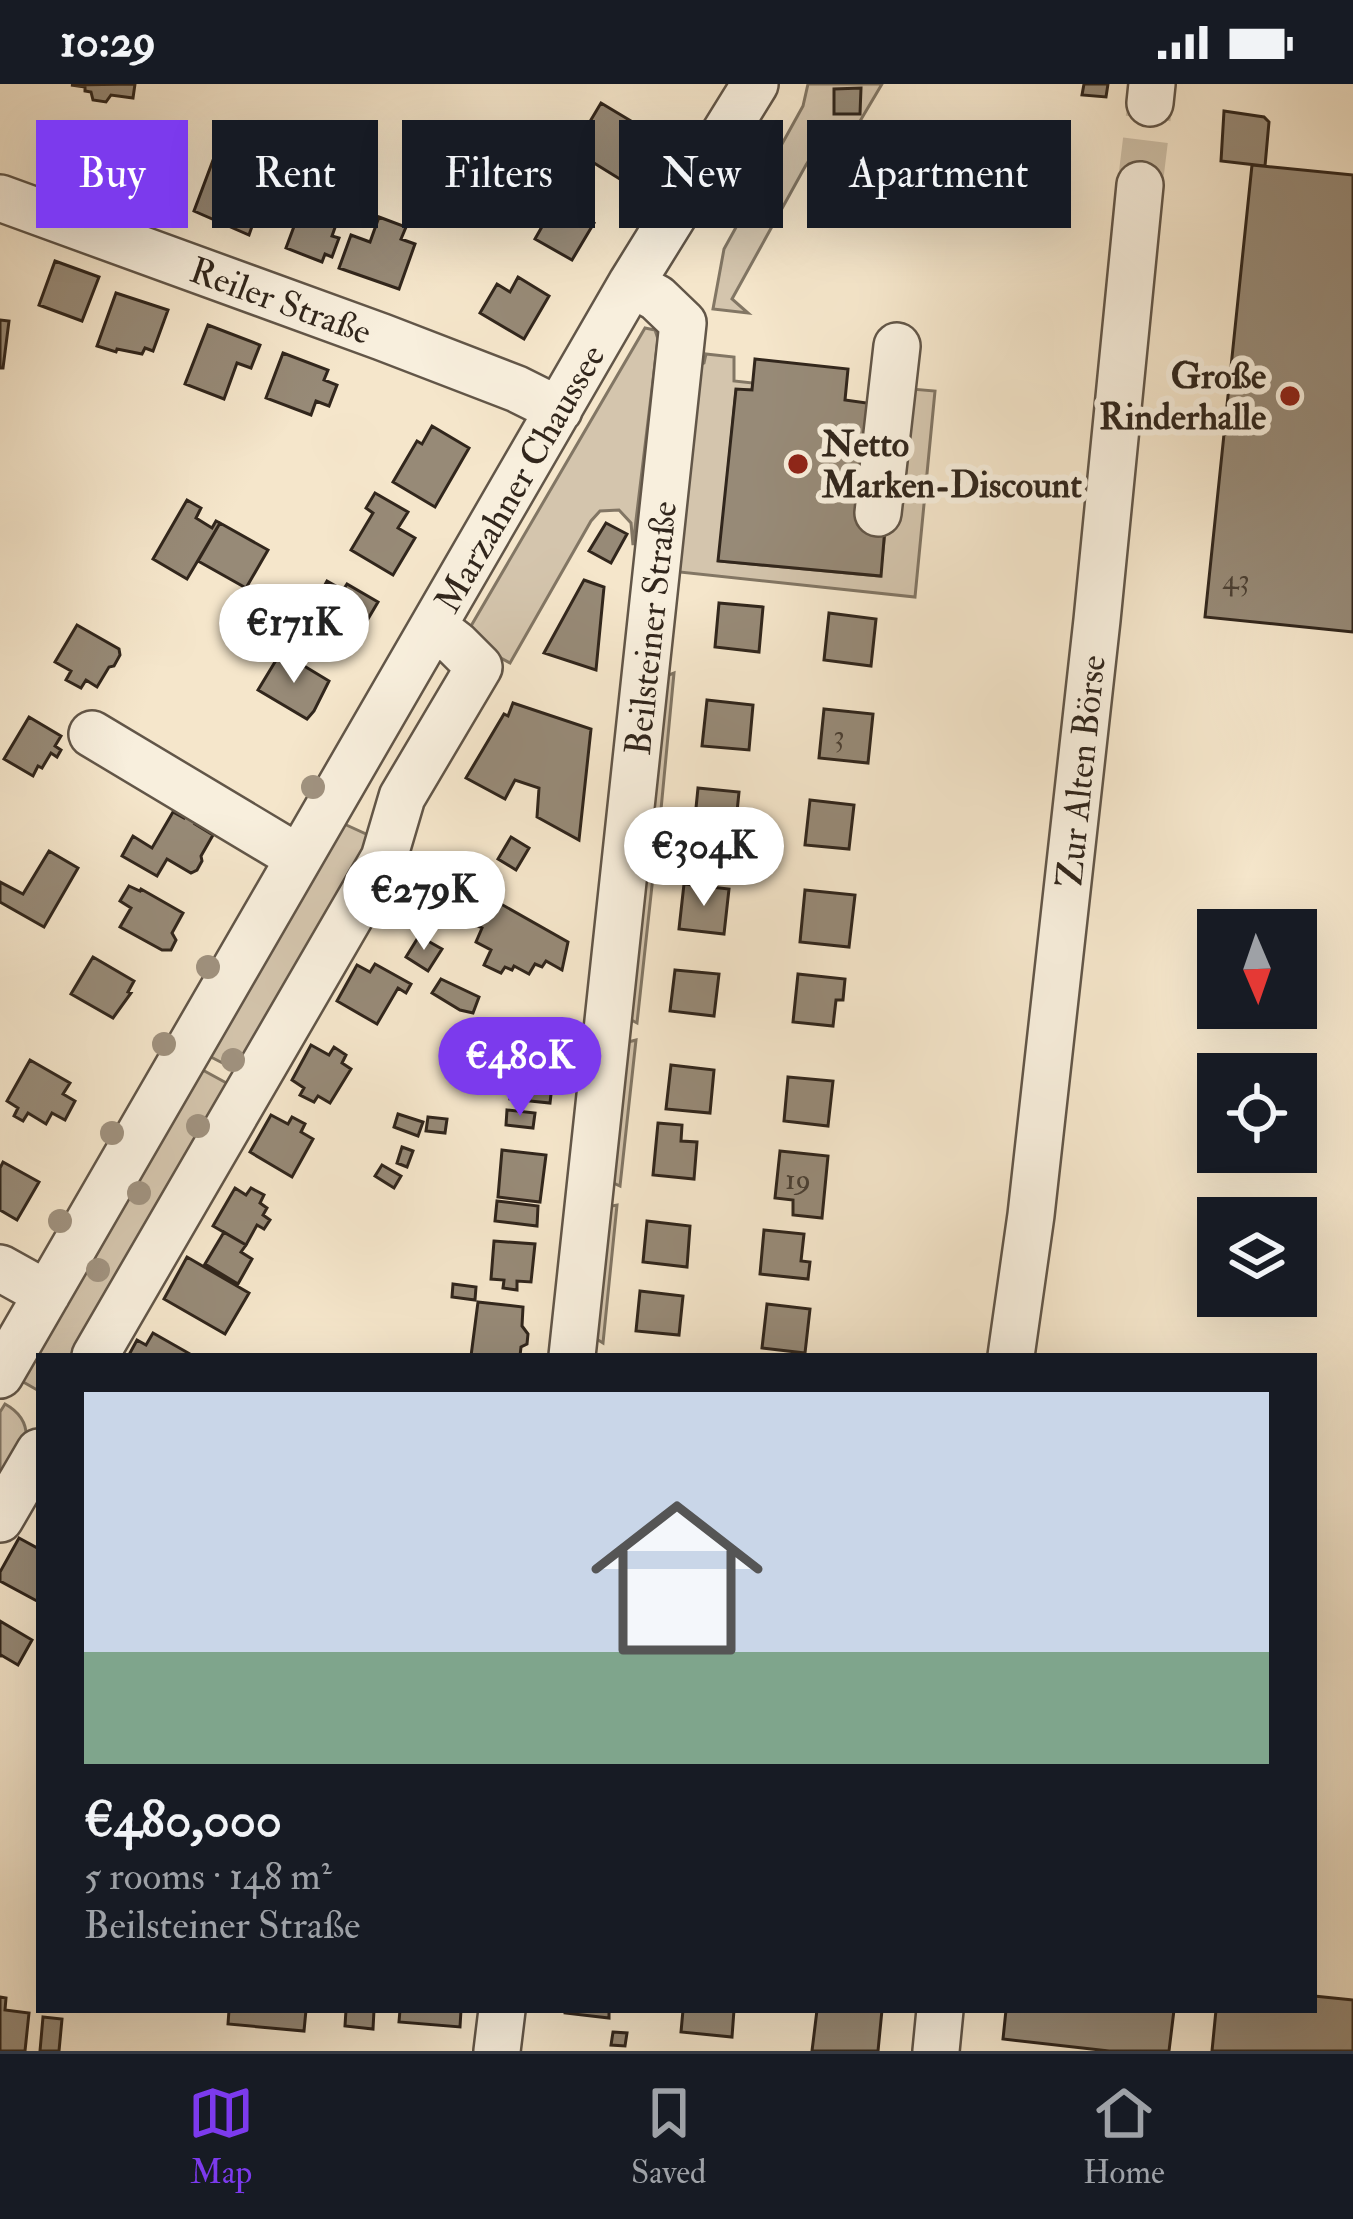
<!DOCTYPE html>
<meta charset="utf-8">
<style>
:root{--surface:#171b24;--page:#20242c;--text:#f1f3f6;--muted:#9ea1a6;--line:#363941;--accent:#7c3aed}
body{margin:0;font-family:"IM FELL Double Pica",serif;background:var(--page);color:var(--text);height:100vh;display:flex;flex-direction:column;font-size:45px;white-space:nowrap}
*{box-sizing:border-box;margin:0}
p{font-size:39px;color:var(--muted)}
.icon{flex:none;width:66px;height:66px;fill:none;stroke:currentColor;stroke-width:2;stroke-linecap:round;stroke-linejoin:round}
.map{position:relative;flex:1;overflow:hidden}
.panel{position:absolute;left:36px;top:1269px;width:1281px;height:660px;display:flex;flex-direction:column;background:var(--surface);border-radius:0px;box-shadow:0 12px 48px #0002}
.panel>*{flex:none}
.guide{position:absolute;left:36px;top:36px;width:1281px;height:108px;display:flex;gap:24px}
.needle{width:78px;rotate:178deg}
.tools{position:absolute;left:1197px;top:825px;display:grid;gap:24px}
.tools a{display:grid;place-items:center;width:120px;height:120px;border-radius:0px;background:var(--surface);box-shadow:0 12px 48px #0002;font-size:60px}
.price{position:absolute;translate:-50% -102px;padding:0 27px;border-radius:42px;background:#fff;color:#222;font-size:39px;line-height:78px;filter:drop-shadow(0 3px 6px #0008)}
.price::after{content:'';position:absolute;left:50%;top:72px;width:36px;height:27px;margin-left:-18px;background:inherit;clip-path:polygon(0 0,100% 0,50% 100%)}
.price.active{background:var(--accent);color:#fff}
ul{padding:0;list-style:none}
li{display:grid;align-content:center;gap:24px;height:636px;padding:0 48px}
li span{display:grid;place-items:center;height:372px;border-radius:0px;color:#555}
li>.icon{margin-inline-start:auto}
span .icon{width:216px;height:216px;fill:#fffc;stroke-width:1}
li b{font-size:51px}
.tag{padding:0 42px;border-radius:0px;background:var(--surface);box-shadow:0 12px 48px #0002;font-size:42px;line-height:108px}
.tag.active{background:var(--accent);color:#fff}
.status{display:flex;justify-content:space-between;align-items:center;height:84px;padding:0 60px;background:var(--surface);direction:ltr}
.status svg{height:33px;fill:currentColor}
.tab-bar{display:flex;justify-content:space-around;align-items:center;height:168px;border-top:3px solid var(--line);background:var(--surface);font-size:33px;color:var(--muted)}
.tab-bar a{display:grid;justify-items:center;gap:6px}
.tab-bar .active{color:var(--accent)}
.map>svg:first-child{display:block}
.green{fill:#d4c5ad;stroke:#827664;stroke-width:3}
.building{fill:#978a77;stroke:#31261c;stroke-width:3}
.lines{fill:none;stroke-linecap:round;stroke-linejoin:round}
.minor-tunnel{stroke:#cec0a8;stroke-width:45;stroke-dasharray:45 22;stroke-linecap:butt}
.minor-casing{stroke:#625648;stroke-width:50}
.minor{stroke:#f8efdd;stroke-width:45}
.tree{fill:#a0927f}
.poi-dot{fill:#8f2418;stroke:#f8efdd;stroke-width:4.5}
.labels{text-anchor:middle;stroke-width:12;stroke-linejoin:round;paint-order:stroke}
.number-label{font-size:30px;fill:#4a3f33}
.street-label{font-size:36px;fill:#31261c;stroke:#f8efdd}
.poi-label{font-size:36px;font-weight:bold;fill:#31261c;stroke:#f8efdd;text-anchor:end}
</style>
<div class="status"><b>10:29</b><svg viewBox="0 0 49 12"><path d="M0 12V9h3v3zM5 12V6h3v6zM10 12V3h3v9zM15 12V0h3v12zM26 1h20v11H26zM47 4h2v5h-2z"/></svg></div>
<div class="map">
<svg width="1353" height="1967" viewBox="0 0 1353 1967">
<rect width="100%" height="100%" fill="#f5e6cb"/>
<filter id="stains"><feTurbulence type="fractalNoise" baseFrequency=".00167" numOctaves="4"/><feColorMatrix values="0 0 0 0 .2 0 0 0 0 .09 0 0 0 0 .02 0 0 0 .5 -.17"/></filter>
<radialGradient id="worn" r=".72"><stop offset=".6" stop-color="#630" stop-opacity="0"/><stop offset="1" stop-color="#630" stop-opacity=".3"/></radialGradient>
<path class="green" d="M 808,0 L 882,0 L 850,54 L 830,43 L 806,81 L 732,215 L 748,229 L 713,225 L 724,165 L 803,22 Z
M 645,244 L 655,246 L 658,255 L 633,461 L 631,439 L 619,426 L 600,427 L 591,437 L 510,579 L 464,554 Z
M 706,270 L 734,273 L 734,297 L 753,299 L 752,306 L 736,306 L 719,477 L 880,492 L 893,380 L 912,305 L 935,307 L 915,513 L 670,487 L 698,282 L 704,279 Z
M 674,589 L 658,757 L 642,749 L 658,595 Z
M 342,739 L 379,756 L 246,991 L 207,971 Z
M 655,774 L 637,939 L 622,931 L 638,779 Z
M 636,956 L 620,1102 L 605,1095 L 620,960 Z
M 199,984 L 232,1002 L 82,1272 L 39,1272 L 39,1307 L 18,1295 Z
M 617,1121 L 603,1259 L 590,1251 L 601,1124 Z
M 5,1320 C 47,1343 17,1385 0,1416 L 0,1328 Z"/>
<path class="building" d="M 135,0 L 133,14 L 111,11 L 106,18 L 93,16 L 91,8 L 85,7 L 85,3 L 71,1 Z
M 1084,0 L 1108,0 L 1106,13 L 1082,11 Z
M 861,4 L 860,30 L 834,30 L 834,5 Z
M 601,19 L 641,43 L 633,57 L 643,63 L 623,97 L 573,66 Z
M 1224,27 L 1264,33 L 1269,38 L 1265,82 L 1221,77 Z
M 45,44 L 64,51 L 61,83 L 41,76 Z
M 215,71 L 231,77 L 225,90 L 266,105 L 261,117 L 269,120 L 264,134 L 256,131 L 249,151 L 194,127 Z
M 1252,81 L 1353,91 L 1353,548 L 1205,533 Z
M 573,112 L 590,121 L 584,133 L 594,139 L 572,176 L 535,155 L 556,118 L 567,124 Z
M 302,121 L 338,135 L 332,152 L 339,154 L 332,173 L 325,170 L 322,178 L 286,164 Z
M 379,133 L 406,143 L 401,155 L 415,160 L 399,205 L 339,184 L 351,151 L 370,158 Z
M 55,177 L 99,193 L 82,237 L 39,221 Z
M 518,193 L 549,212 L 524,255 L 480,229 L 497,200 L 510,208 Z
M 116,209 L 168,226 L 153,267 L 145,264 L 142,270 L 117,265 L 116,268 L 97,262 Z
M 0,236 L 9,237 L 3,284 L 0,284 Z
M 208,241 L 260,261 L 251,284 L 237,279 L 224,315 L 185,300 Z
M 283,269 L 328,286 L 324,296 L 337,301 L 329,322 L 316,317 L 311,331 L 266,314 Z
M 755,275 L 848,285 L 845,316 L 874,320 L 885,443 L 881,492 L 718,477 L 736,305 L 752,306 Z
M 432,342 L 469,364 L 435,423 L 393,398 L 417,357 L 422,360 Z
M 375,409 L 408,428 L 398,444 L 415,454 L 393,491 L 351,466 L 373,429 L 366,424 Z
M 187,416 L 201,424 L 196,434 L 212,444 L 216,437 L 220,439 L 187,495 L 153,475 Z
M 220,439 L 268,466 L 246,504 L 198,477 Z
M 606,439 L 627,450 L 611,479 L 589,467 Z
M 584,496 L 604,503 L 596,586 L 544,569 Z
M 327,497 L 343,506 L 347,500 L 378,518 L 352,562 L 305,537 Z
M 719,519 L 763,523 L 759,568 L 715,563 Z
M 829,529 L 876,535 L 871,582 L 824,576 Z
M 77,541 L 119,565 L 120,571 L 114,582 L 109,583 L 97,603 L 86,596 L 81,604 L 66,596 L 71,587 L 55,578 Z
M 281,568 L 329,597 L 314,627 L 307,635 L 258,606 Z
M 707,616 L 753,621 L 749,666 L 702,662 Z
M 513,619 L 591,645 L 579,756 L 537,733 L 539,704 L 515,696 L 505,715 L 466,694 L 504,630 L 508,632 Z
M 824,625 L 873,630 L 868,679 L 819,674 Z
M 29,633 L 61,652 L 55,662 L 61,666 L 57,673 L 51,669 L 42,684 L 38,682 L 33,692 L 4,675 Z
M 698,704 L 739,708 L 734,758 L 693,754 Z
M 810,716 L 854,721 L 849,765 L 805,761 Z
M 188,727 L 199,733 L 195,740 L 213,751 L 201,772 L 202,777 L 197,786 L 191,789 L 167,775 L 157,792 L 122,772 L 133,752 L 152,764 L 173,728 L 184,734 Z
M 511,753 L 529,764 L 516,786 L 498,775 Z
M 49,767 L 78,784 L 44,843 L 0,818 L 0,798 L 23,810 Z
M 684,800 L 729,805 L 724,850 L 679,845 Z
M 129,802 L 140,807 L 141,805 L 183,829 L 172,849 L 176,856 L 171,866 L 162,866 L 120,843 L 131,824 L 120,817 Z
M 471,803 L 568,858 L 562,886 L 546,877 L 542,883 L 535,880 L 529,890 L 514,882 L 512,886 L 505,883 L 501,889 L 484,881 L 491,866 L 476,858 L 482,844 L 456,831 Z
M 805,806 L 855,811 L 849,863 L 800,858 Z
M 419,852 L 442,865 L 428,887 L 406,873 Z
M 93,873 L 134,897 L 128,908 L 131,909 L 113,934 L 71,910 Z
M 375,880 L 411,900 L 406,909 L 398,904 L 377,940 L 337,917 L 357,881 L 370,888 Z
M 675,886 L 719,890 L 714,932 L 670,927 Z
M 798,890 L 845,895 L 843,916 L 836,916 L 833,942 L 793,938 Z
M 441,895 L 479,913 L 473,929 L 460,926 L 432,909 Z
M 516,937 L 559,941 L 550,1019 L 510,1015 Z
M 311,961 L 329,971 L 334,963 L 346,971 L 342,979 L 351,985 L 330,1019 L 318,1012 L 314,1018 L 300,1011 L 304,1004 L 292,996 Z
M 30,976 L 70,999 L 63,1010 L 75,1017 L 65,1036 L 52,1029 L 46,1040 L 28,1029 L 23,1037 L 14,1032 L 18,1024 L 7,1017 Z
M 671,981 L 714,986 L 710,1029 L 666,1025 Z
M 788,993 L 833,997 L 828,1042 L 784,1037 Z
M 507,1026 L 535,1029 L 533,1044 L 506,1041 Z
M 398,1030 L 423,1038 L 418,1052 L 394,1043 Z
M 271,1031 L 288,1040 L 292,1033 L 305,1040 L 301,1048 L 313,1055 L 292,1093 L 250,1068 Z
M 428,1033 L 447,1035 L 445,1049 L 426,1047 Z
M 658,1039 L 682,1041 L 681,1057 L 697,1058 L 694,1095 L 653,1091 Z
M 402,1063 L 413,1067 L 407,1083 L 397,1079 Z
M 502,1066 L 546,1071 L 540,1118 L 498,1113 Z
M 780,1067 L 828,1072 L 822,1134 L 793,1131 L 793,1116 L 775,1114 Z
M 3,1078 L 39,1098 L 17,1136 L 0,1126 L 0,1084 Z
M 382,1081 L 401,1092 L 394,1104 L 375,1092 Z
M 235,1104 L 246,1111 L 251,1104 L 264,1111 L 260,1119 L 267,1124 L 263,1131 L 270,1136 L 264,1145 L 257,1141 L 246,1161 L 213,1142 Z
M 497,1117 L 538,1122 L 537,1142 L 495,1137 Z
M 647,1137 L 690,1142 L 687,1183 L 643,1178 Z
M 764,1146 L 804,1150 L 801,1177 L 810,1178 L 808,1195 L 760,1190 Z
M 224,1148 L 246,1161 L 241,1168 L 252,1175 L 238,1200 L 205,1180 Z
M 494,1157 L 535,1160 L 531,1198 L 517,1197 L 517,1206 L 503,1204 L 504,1196 L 491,1195 Z
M 187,1173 L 249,1209 L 225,1250 L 164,1215 Z
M 453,1200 L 476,1203 L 475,1216 L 452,1213 Z
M 640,1207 L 683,1212 L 679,1251 L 636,1247 Z
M 478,1218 L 523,1223 L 522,1242 L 528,1250 L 527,1260 L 521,1263 L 520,1272 L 471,1272 Z
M 767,1220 L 810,1225 L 805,1269 L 762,1264 Z
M 153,1249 L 190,1270 L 188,1272 L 135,1272 L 130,1269 L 137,1256 L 146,1261 Z
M 19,1454 L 39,1465 L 39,1513 L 37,1517 L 0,1497 L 0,1488 Z
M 0,1537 L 32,1556 L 18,1581 L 1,1571 L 0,1573 Z
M 1314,1912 L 1353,1916 L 1353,1967 L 1212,1967 L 1216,1926 L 1314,1926 Z
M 0,1913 L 6,1914 L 5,1926 L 29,1929 L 25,1967 L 0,1967 Z
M 229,1926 L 306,1926 L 304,1947 L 228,1940 Z
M 346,1926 L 374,1926 L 373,1945 L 345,1942 Z
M 400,1926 L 461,1926 L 460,1943 L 399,1938 Z
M 565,1926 L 609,1926 L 609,1934 L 565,1929 Z
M 683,1926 L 734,1926 L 732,1953 L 681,1948 Z
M 817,1926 L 882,1926 L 878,1967 L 812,1967 Z
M 1006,1926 L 1174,1926 L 1169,1967 L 1109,1967 L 1003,1955 Z
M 43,1933 L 62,1935 L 59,1967 L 40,1967 Z
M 613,1948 L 627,1949 L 625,1962 L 611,1961 Z"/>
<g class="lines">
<path class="minor-tunnel" d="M 1140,101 L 1150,19"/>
<defs>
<path id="minor" d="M 1150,19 L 1152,0
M 0,114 L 382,253 L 517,305 L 559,326
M 878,429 L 897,262
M 92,650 L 299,774
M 0,1184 L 47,1210
M 95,1272 L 384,774 L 402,713 L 479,583 L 456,560 L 434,543
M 572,1272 L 683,239 L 657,214 L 631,200
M 1011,1272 L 1031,1131 L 1097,536 L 1140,101
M 0,1291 L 631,200 L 755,0
M 0,1435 L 39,1368
M 497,1967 L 502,1926
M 936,1967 L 940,1926"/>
</defs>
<use href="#minor" class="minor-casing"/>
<use href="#minor" class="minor"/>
</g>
<g class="tree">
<circle cx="313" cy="703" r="12"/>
<circle cx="208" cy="883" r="12"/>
<circle cx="164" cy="960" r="12"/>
<circle cx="233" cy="976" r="12"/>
<circle cx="198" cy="1042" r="12"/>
<circle cx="112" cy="1049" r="12"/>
<circle cx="139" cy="1109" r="12"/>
<circle cx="60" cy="1137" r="12"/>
<circle cx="98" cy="1186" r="12"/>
</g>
<g class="poi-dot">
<circle cx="1290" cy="312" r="12"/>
<circle cx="798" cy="380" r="12"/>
</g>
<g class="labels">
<g class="number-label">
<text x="1236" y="505">43</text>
<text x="839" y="661">3</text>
<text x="798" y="1105">19</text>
</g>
<g class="street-label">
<text transform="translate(281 216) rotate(20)" y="13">Reiler Straße</text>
<text transform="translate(519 394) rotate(-60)" y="13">Marzahner Chaussee</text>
<text transform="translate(650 544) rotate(-84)" y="13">Beilsteiner Straße</text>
<text transform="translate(1080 687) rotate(-84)" y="13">Zur Alten Börse</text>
</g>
<g class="poi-label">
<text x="1266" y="304">Große<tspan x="1266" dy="41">Rinderhalle</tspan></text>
<text x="822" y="372" text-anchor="start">Netto<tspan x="822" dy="41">Marken-Discount</tspan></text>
</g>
</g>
<rect width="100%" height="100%" filter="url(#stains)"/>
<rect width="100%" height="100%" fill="url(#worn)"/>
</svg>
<div class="tools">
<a><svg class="needle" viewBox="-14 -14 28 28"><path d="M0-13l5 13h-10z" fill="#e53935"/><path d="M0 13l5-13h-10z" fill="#9ea1a6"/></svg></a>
<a><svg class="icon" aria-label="locate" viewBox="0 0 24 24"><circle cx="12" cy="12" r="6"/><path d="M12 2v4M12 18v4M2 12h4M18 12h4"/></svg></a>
<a><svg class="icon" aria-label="layers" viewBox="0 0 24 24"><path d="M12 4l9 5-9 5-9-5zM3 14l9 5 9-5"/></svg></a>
</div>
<b class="price" style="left:294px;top:602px">€171K</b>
<b class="price" style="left:704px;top:825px">€304K</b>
<b class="price" style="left:424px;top:869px">€279K</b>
<b class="price active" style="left:520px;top:1035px">€480K</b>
<div class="guide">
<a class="tag active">Buy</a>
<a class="tag">Rent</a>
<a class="tag">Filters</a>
<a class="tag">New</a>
<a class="tag">Apartment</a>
</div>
<section class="panel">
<ul>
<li><span style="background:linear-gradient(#c9d6e8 70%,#7fa58c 0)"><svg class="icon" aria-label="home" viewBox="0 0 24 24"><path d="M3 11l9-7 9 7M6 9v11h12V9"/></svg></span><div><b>€480,000</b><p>5 rooms · 148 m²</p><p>Beilsteiner Straße</p></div></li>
</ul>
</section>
</div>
<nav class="tab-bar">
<a class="active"><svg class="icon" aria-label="map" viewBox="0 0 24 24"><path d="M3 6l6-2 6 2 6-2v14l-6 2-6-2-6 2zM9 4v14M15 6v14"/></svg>Map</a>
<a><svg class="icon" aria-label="saved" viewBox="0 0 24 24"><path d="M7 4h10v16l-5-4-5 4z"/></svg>Saved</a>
<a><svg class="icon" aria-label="home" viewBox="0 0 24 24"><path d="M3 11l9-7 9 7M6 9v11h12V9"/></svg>Home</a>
</nav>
